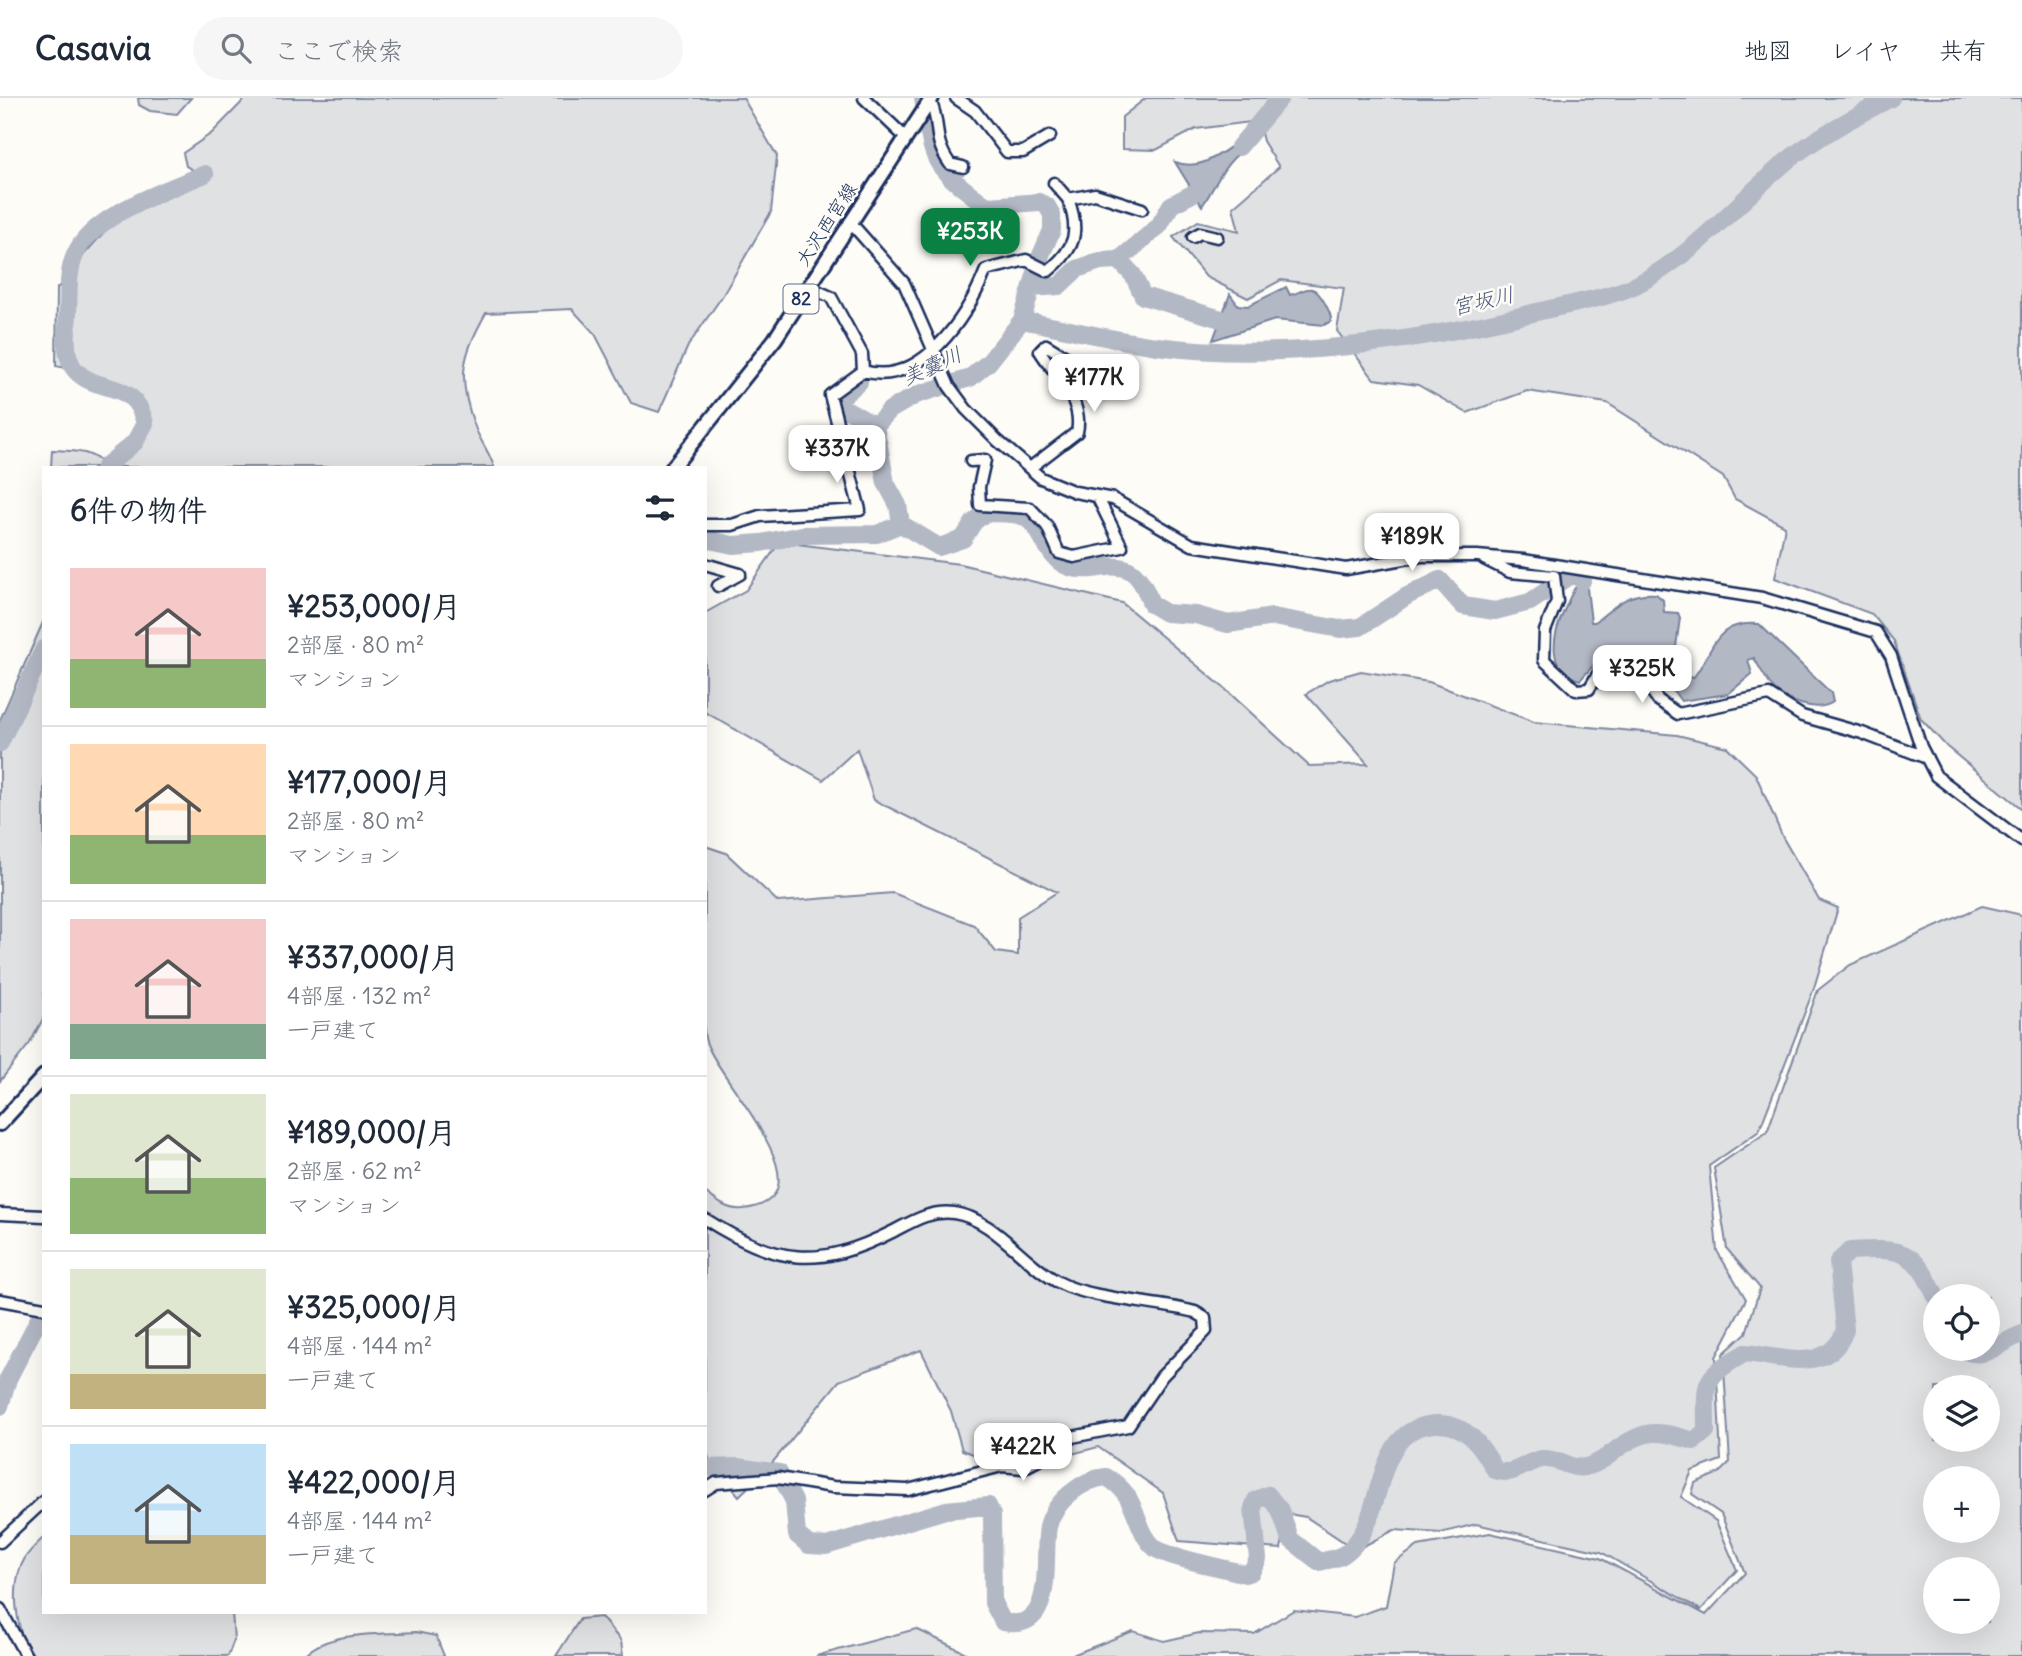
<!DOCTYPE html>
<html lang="ja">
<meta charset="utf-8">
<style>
:root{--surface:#fff;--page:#f6f6f7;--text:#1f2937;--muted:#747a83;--line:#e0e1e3;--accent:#0b8043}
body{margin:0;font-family:Delius,"Klee One",sans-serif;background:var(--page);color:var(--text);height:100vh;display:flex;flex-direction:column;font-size:26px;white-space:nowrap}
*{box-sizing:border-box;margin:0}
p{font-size:23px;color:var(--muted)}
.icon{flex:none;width:38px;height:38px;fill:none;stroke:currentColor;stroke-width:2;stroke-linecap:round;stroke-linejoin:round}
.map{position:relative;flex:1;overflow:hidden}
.drawer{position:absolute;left:42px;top:368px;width:665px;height:1148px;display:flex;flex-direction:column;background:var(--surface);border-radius:0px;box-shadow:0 7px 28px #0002}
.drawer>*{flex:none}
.controls{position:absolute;left:1923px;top:1186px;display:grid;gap:14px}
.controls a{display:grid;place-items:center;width:77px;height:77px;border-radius:50%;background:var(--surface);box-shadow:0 7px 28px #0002;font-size:35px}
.price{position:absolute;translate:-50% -60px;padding:0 16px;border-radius:14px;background:#fff;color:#222;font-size:23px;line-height:46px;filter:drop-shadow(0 2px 4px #0008)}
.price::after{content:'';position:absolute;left:50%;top:42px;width:21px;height:16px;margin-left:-10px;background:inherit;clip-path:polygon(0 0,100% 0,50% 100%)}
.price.active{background:var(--accent);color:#fff}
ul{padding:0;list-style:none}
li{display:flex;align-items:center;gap:21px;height:175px;padding:0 28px}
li+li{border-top:2px solid var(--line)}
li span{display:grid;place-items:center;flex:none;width:196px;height:140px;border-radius:0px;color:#555}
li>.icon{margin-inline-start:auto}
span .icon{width:84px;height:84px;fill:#fffc;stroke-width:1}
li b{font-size:30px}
h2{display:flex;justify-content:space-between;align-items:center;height:84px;padding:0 28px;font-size:30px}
header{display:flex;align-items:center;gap:42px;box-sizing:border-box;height:98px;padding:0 35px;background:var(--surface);border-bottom:2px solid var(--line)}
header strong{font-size:33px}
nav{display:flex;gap:38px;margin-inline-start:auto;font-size:24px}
.search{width:490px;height:63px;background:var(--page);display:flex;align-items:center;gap:18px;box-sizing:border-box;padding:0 24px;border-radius:38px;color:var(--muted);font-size:26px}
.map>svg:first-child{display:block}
.green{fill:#e0e1e3;stroke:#7e88a0;stroke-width:2;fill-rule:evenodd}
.water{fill:#b3b8c5;stroke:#76819c;stroke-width:2}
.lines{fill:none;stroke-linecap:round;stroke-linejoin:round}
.river{stroke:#b3b8c5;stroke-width:18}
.minor-casing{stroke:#1b2f5e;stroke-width:15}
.major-casing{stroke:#1b2f5e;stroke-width:18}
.minor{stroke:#fdfcf7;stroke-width:10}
.major{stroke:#fdfcf7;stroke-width:12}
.labels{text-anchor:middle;stroke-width:5;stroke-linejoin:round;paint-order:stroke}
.shield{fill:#fdfcf7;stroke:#5f6c8c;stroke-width:2}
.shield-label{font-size:18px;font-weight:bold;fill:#1b2f5e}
.street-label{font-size:19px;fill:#1b2f5e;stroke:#fdfcf7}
.water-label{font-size:21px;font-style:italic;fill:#49587d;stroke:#fdfcf7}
</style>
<header>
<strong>Casavia</strong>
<div class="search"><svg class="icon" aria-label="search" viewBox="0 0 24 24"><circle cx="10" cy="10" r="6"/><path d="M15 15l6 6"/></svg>ここで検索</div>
<nav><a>地図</a><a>レイヤ</a><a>共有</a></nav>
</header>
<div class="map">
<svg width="2022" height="1558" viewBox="0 0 2022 1558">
<rect width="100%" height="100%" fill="#fdfcf7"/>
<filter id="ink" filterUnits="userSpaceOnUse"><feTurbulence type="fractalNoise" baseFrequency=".0143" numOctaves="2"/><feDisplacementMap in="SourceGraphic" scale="14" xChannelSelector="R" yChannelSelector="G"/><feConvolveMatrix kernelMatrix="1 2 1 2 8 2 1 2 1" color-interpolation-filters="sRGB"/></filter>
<g filter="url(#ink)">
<path class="green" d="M 138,0 L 191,0 L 177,16 L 150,13 L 139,7 Z
M 246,0 L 743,0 L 777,58 L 771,114 L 723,197 L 688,248 L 659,314 L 631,305 L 595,236 L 572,211 L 486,215 C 461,260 457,280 475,329 C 480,343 490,355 494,369 L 111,369 L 134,351 L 149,327 C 148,320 147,311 143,305 C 127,285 80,272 56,268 L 57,190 L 75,175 L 80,161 L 105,133 L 129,117 L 210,80 L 213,75 L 207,70 L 193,72 L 186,68 L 183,55 L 212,35 Z
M 1146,0 L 2022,0 L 2022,711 L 1947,649 L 1921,621 L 1894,543 L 1872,516 L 1775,480 L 1785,428 L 1735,401 L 1723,379 L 1607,305 L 1527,293 L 1467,315 L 1418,287 L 1374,281 L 1337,233 L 1344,190 L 1281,182 L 1248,200 L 1206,179 L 1173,139 L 1198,123 L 1239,133 L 1233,109 L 1279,69 L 1263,43 L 1258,23 L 1196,31 L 1156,52 L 1122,51 L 1122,19 Z
M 52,352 C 75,353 91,352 107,369 L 51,369 Z
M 780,444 L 960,466 L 1122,505 L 1224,590 L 1309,668 L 1368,666 L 1306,596 L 1329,582 L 1361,573 L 1429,584 L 1534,624 L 1677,637 L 1727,649 L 1756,677 L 1783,740 L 1819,802 L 1838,810 L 1813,893 L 1759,1033 L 1709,1068 L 1717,1153 L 1746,1201 L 1716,1259 L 1721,1362 L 1692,1373 L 1681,1399 L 1716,1423 L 1737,1472 L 1701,1512 L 1601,1454 L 1476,1426 L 1441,1435 L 1394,1432 L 1356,1452 L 1306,1419 L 1288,1416 L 1281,1451 L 1179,1443 L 1163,1395 L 1098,1349 L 1015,1371 L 962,1352 L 951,1313 L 921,1252 L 839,1283 L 768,1370 L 739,1398 L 711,1365 L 705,1351 L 705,1094 C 716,1103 728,1113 743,1111 C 839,1100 712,977 705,940 C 702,922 705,900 705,882 C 705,837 705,793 705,748 L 726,755 L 778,804 L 893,795 L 974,827 L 996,854 L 1018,857 L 1018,819 L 1057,794 L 874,702 L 857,651 L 823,682 L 705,614 L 705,515 L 746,492 Z
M 44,522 L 44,919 L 30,945 L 0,983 L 0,622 Z
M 1982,808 L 2022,817 L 2022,1558 L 1070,1558 L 1133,1533 L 1164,1543 L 1199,1535 L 1254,1536 L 1294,1512 L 1355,1519 L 1386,1508 L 1394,1465 L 1418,1448 L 1490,1435 L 1600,1460 L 1706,1517 L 1745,1475 L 1721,1416 L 1692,1396 L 1695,1385 L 1719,1375 L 1730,1364 L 1723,1256 L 1746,1235 L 1760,1190 L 1727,1151 L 1714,1070 L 1767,1034 L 1818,892 L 1850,867 ZM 1936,1199 L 1988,1199 L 1988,1251 L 1936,1251 ZM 1936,1290 L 1988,1290 L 1988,1342 L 1936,1342 ZM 1936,1381 L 1988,1381 L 1988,1433 L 1936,1433 ZM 1936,1472 L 1988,1472 L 1988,1524 L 1936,1524 Z
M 44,1439 L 44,1514 L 232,1514 L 234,1542 L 228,1558 L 31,1558 C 16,1533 9,1486 25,1460 C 30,1452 38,1445 44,1439 Z
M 601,1519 L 621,1543 L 623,1558 L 556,1558 L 580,1521 Z
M 916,1531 L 972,1558 L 816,1558 Z
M 416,1534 L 436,1538 L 444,1558 L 304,1558 C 328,1532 382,1537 416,1534 Z"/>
<path class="water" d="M 1235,46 L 1239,49 L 1238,56 C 1222,69 1214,91 1202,108 L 1175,64 C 1198,73 1216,59 1235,46 Z
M 1286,189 L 1290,197 C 1298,196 1305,189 1312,191 C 1320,193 1332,216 1331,223 L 1324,227 L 1275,222 L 1213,242 L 1230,196 L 1238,207 L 1248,208 Z
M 1586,482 L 1591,524 L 1595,524 C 1617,507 1627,494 1656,496 L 1663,502 L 1664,514 L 1678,515 L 1680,520 L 1675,556 L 1683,577 L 1693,580 C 1715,552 1714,522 1759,526 L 1831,595 L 1833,604 C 1818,615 1784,604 1772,589 C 1765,580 1760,570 1754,560 L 1748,562 L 1752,576 L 1728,596 L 1681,603 L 1672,591 L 1655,586 L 1646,567 L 1635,557 L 1602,558 L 1580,582 C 1546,572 1552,539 1564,513 C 1570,501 1573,485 1586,482 Z"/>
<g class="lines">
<path class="river" d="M 1239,49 L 1280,0
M 1119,162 L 1133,177 L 1143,198 L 1221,221
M 1032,190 L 1059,188 L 1077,171 L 1100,163 L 1119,162 L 1159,128 L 1171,107 L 1194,95
M 1022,222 C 1067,231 1112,242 1157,248 C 1274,264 1415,244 1529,216 C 1559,208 1609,200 1636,187 C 1693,158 1739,103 1787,63 C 1818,38 1856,18 1891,0
M 859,284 L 840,300 L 839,307 L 875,328
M 105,369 L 135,344 L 145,325 C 133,279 99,297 76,273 C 63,259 67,233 68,216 C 69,197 67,175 75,157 C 91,117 168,92 205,76
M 901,426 L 939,449 L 963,441 L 974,424 L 985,415 C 996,416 1014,414 1024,419 C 1043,429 1046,460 1067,468 C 1102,482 1130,443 1151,506 L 1166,515 L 1196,517 L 1228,526 L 1273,519 L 1340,531 L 1360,529 L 1407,498 L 1440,482 L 1463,508 L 1495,513 L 1530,504 L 1569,478 L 1579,477 L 1582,483
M 705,441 L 733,447 L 761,445 L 802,437 L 877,436 L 901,426 L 898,407 L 886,385 L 875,328 L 890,312 L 916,297 L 970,280 L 989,264 L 1022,222 L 1041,157 L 1052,132 L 1052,117 L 1047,108 L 1039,104 L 990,108 L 984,106 C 929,65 934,65 923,0
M 0,645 L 44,551
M 1962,1251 C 1984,1265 2003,1242 2022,1236
M 0,1308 L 8,1281 L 44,1211
M 705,1370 L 738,1369 L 779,1375 L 794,1403 L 797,1437 L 809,1447 L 826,1448 L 946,1412 L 988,1408 L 992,1417 L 993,1505 L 1003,1524 C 1058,1536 1042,1459 1048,1429 C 1053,1404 1083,1381 1106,1379 C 1140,1397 1133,1431 1155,1450 C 1168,1460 1226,1470 1245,1476 L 1251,1474 L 1258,1461 L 1253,1410 L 1256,1402 L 1268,1397 L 1280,1412 L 1290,1441 L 1319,1464 C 1335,1460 1344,1461 1358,1442 C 1385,1404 1376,1329 1436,1326 C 1467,1325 1482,1348 1495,1372 C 1513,1380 1526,1363 1542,1361 C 1559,1359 1571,1374 1589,1368 C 1600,1365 1608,1358 1617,1351 C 1648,1329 1659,1333 1694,1343 L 1706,1333 C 1706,1282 1700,1282 1745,1255 C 1779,1258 1829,1278 1845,1232 L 1838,1164 L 1850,1153 C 1902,1150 1914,1150 1936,1199"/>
<defs>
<path id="minor" d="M 864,0 L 905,39
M 956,0 L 975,13 L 1007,54 L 1023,54 L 1050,38
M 930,3 C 942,27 931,39 950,66 L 963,69
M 1054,85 L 1068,101
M 850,124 L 904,185 L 949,288 L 966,311 L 998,343 L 1041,380 L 1075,394 L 1113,401 L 1192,447 L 1346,471 L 1421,458 L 1477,458 L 1523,462 L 1762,500 L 1876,534 L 1891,558 L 1921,649 L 1936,678 L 2022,743
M 1193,139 L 1200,135 L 1217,139
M 809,189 L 831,199 L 862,256 L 863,273 C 921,290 967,219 986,172 L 1026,162 L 1048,173 C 1076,151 1080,133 1068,101 L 1095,96 L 1142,111
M 971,363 L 985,362 L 979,389 L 980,407 L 1030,410 L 1047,428 L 1059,455 L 1074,459 L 1122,449 L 1097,398
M 1030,370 L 1077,334 C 1084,302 1056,279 1040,253 L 1046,247 L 1105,283 L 1113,277
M 705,427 L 732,427 L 760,418 L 860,412 L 830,297 L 863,273
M 1484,461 L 1510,474 L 1554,478 L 1557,503 L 1545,533 L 1544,562 L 1576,592 L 1589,591 L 1600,573 L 1620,567 L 1636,571 L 1658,602 L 1678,616 L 1769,597 L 1802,618 L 1862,635 L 1927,660
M 705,466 L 740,476 L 718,488
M 0,1116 L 44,1118
M 705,1121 C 777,1166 817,1172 894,1133 C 913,1123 931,1112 954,1115 C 995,1121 1024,1167 1060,1185 C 1090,1201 1158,1204 1195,1214 L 1205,1220 L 1206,1233 L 1162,1278 L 1128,1328 L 1072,1339 L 1054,1354 L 1023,1370 L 1002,1368 L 908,1392 L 833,1389 L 778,1380 L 716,1385 L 705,1392
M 0,1202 L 44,1210
M 0,1444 L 44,1403
M 0,1511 L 26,1558"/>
<path id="major" d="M 673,369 L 775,241 L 932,0
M 0,1026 L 44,978"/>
</defs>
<use href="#minor" class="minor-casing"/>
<use href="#major" class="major-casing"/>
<use href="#minor" class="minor"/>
<use href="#major" class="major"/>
</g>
</g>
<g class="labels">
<rect class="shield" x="783.5" y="186.5" width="35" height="29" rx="5"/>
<g class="shield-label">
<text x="801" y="207">82</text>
</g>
<g class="street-label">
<text transform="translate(826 126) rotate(-57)" y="7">大沢西宮線</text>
</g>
<g class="water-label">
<text transform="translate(1483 203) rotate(-13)" y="7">宮坂川</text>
<text transform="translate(932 268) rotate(-24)" y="7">美嚢川</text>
</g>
</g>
</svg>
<div class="controls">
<a><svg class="icon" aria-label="locate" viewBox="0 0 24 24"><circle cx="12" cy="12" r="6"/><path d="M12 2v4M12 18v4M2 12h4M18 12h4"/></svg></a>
<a><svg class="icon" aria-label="layers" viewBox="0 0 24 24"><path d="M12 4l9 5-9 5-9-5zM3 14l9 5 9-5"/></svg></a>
<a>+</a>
<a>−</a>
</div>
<b class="price active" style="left:970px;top:170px">¥253K</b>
<b class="price" style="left:1094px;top:316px">¥177K</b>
<b class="price" style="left:837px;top:387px">¥337K</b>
<b class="price" style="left:1412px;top:475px">¥189K</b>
<b class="price" style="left:1642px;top:607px">¥325K</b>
<b class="price" style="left:1023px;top:1385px">¥422K</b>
<section class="drawer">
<h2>6件の物件<svg class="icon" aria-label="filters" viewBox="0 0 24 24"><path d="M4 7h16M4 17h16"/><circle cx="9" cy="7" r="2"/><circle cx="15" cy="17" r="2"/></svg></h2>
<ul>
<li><span style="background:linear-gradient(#f6c9c9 65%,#8fb573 0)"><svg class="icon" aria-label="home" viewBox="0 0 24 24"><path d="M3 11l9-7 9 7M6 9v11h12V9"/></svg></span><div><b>¥253,000/月</b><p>2部屋 · 80 m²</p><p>マンション</p></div></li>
<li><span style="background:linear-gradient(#ffd9b3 65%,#8fb573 0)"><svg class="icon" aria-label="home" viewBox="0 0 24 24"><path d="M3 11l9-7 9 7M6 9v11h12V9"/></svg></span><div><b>¥177,000/月</b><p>2部屋 · 80 m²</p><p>マンション</p></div></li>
<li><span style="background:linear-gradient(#f6c9c9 75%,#7fa58c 0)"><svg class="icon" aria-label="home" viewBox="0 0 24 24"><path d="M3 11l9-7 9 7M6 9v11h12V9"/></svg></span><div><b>¥337,000/月</b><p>4部屋 · 132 m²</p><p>一戸建て</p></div></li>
<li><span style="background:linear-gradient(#dfe7d0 60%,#8fb573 0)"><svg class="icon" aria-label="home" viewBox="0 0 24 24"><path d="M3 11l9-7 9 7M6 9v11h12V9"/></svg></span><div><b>¥189,000/月</b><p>2部屋 · 62 m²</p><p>マンション</p></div></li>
<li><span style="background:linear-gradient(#dfe7d0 75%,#c2b280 0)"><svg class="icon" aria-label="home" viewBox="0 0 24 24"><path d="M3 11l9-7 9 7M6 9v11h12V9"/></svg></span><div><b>¥325,000/月</b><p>4部屋 · 144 m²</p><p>一戸建て</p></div></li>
<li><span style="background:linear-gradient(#bfe0f5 65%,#c2b280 0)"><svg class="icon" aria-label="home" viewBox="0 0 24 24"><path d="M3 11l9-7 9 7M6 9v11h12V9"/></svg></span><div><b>¥422,000/月</b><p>4部屋 · 144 m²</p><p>一戸建て</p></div></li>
</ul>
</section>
</div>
